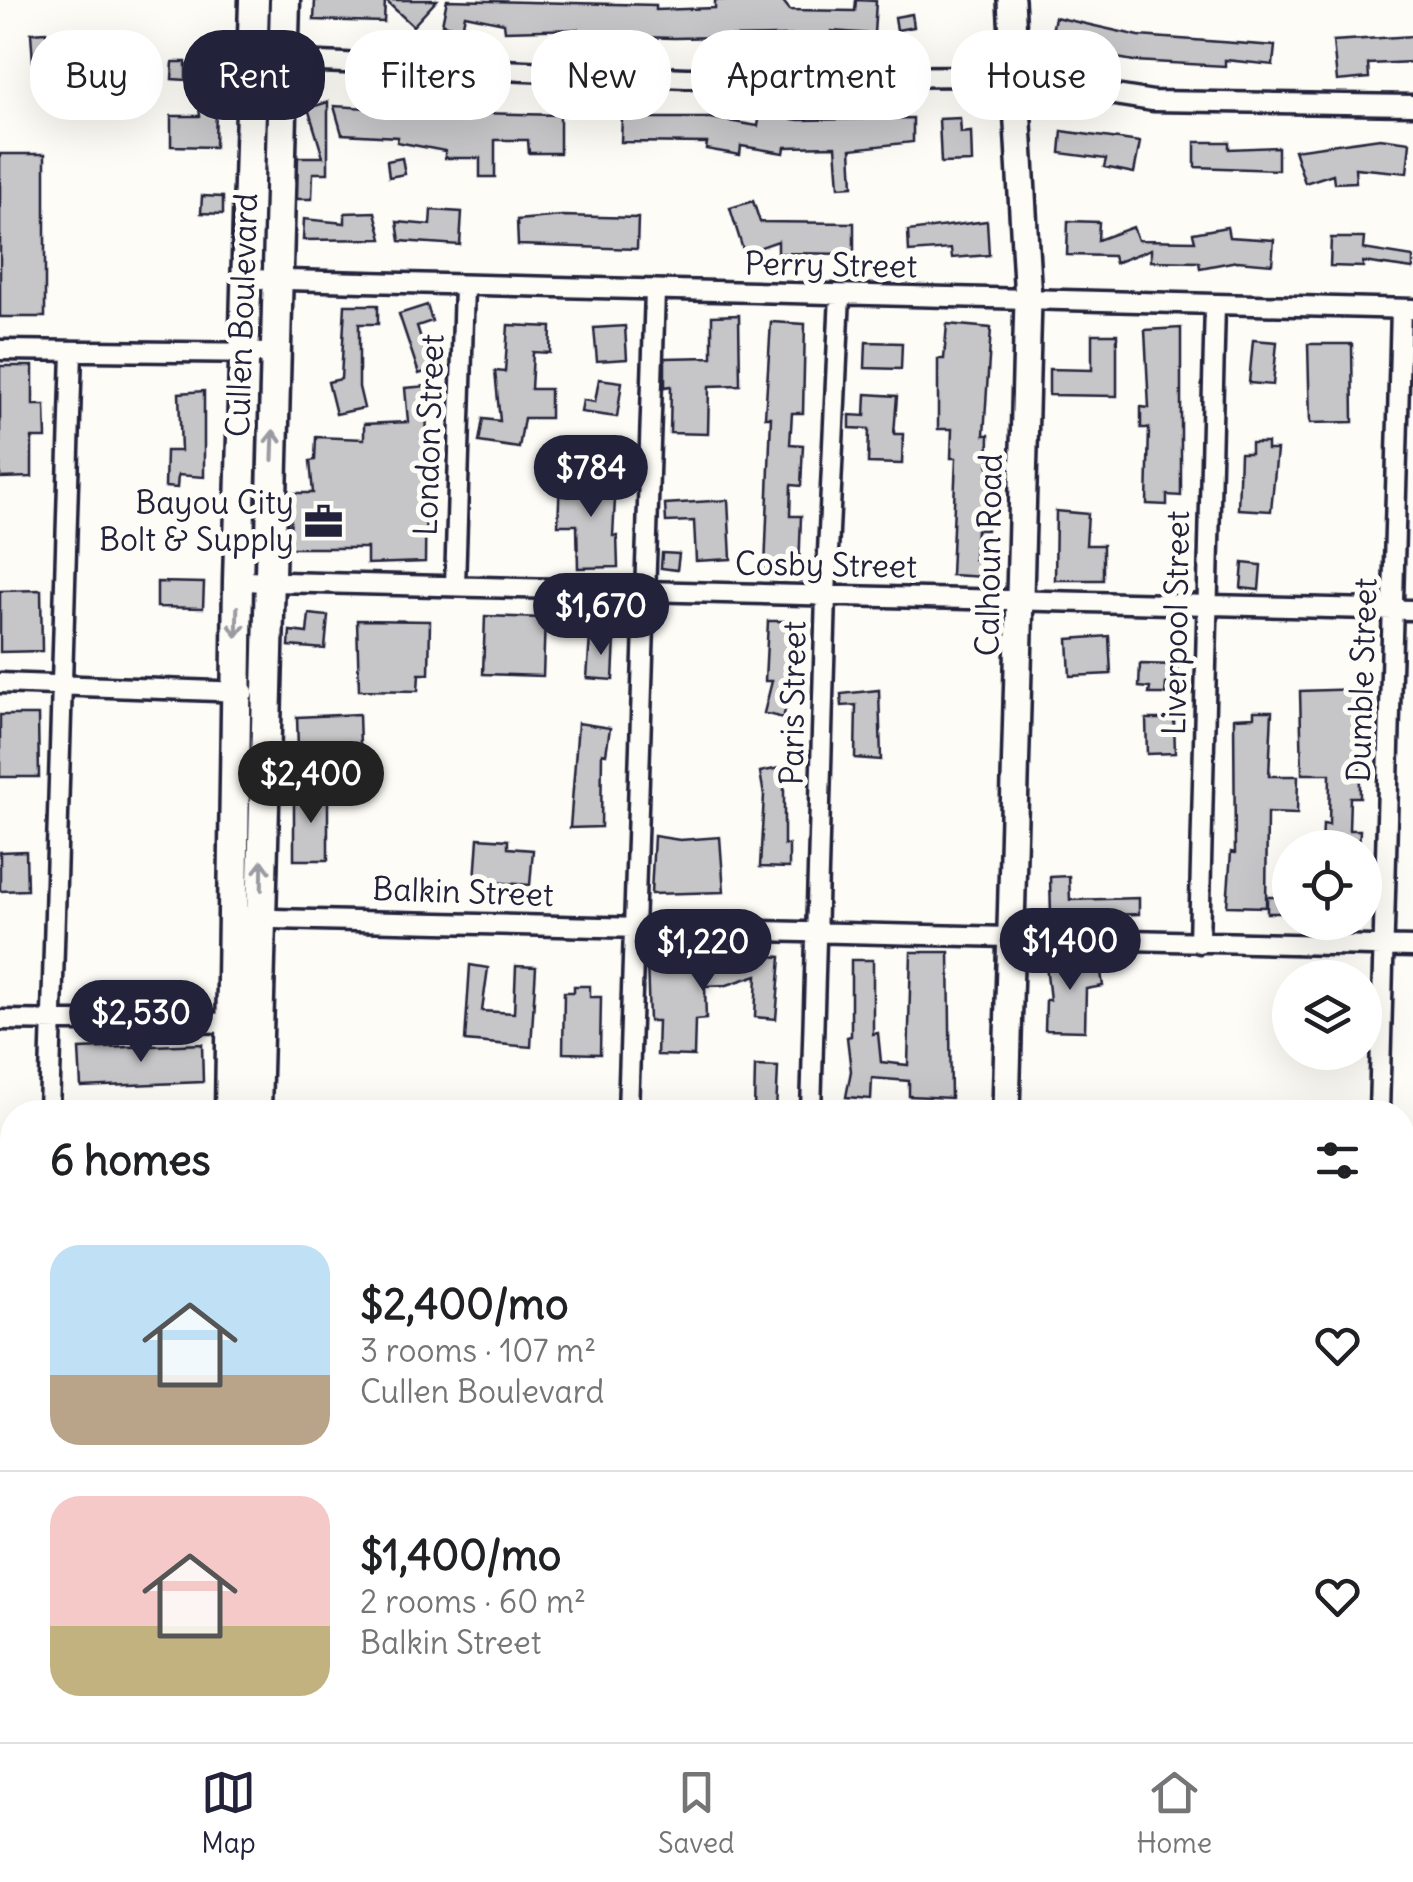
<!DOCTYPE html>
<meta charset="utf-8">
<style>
:root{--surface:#fff;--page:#f6f6f6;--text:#202124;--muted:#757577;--line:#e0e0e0;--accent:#22223b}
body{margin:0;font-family:Delius,sans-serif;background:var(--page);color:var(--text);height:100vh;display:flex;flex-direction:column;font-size:38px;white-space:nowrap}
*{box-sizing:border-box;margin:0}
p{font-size:32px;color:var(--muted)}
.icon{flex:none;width:55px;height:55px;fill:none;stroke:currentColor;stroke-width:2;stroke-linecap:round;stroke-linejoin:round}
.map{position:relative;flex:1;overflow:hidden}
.panel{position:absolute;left:0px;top:1100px;width:1415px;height:642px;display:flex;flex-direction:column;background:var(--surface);border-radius:40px 40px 0 0;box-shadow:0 10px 40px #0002}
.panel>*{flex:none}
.guide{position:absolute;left:30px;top:30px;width:1355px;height:90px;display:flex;gap:20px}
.buttons{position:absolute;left:1272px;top:830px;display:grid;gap:20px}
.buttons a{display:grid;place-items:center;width:110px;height:110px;border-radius:50%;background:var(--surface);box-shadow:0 10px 40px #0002;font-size:50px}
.price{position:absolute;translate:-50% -85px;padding:0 22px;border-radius:35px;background:var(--accent);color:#fff;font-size:32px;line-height:65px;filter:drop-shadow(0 2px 5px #0008)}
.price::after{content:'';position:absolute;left:50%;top:60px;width:30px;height:22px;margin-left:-15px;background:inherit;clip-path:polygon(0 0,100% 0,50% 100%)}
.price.current{background:#222;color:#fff}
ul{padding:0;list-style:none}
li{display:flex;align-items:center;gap:30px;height:250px;padding:0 50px}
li+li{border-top:2px solid var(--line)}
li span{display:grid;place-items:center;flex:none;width:280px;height:200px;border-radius:30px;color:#555}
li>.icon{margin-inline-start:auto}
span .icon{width:120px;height:120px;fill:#fffc;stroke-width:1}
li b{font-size:42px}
h2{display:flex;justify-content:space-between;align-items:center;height:120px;padding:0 50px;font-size:42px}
.pill{padding:0 35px;border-radius:40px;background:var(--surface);box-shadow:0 10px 40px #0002;font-size:35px;line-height:90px}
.pill.current{background:var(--accent);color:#fff}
.tabs{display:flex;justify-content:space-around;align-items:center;height:140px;border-top:2px solid var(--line);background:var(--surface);font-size:28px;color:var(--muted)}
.tabs a{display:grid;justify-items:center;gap:5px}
.tabs .current{color:var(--accent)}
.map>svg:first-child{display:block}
.building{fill:#c6c6c8;stroke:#22223b;stroke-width:2.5}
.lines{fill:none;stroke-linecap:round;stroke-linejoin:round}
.street-casing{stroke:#22223b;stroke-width:25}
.secondary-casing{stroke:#22223b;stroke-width:32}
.primary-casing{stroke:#22223b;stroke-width:35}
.street{stroke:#fdfcf7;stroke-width:18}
.secondary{stroke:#fdfcf7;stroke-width:25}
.primary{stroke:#fdfcf7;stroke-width:28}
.oneway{stroke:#9a9aa2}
.labels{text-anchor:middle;stroke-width:10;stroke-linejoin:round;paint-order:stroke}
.street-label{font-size:32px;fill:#22223b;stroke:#fdfcf7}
.poi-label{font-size:32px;fill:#22223b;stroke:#fdfcf7;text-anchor:end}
</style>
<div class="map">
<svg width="1413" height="1742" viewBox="0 0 1413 1742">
<rect width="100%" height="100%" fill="#fdfcf7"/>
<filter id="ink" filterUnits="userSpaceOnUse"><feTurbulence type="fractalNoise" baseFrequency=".01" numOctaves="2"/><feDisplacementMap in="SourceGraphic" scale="20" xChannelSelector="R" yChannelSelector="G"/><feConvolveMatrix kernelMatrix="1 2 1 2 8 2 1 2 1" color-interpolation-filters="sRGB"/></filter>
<g filter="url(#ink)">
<path class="building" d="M 315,0 L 437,0 L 413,26 L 385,0 L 384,22 L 314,20 Z
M 447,0 L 656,5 L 656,10 L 715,8 L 715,0 L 782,0 L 790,10 L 855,11 L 856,0 L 876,1 L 874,34 L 832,31 L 832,35 L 674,38 L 604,36 L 578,33 L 578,29 L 505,31 L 504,23 L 465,15 L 462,28 L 442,24 Z
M 912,14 L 914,27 L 897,30 L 895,17 Z
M 1055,17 L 1139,36 L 1275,46 L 1273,65 L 1225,60 L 1225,66 L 1134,61 L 1049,46 Z
M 46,32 L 48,60 L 33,62 L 31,33 Z
M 1413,36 L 1413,62 L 1368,64 L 1369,78 L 1337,81 L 1333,41 Z
M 173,62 L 186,62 L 186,80 L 172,79 Z
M 224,78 L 227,104 L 216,106 L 215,147 L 171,146 L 171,116 L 200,116 L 196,82 Z
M 328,102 L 328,173 L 313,173 L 312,199 L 297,199 L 298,157 L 323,157 L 308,108 Z
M 404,105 L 445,112 L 446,108 L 474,109 L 474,113 L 560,115 L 560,153 L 529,153 L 528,140 L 495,140 L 495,177 L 480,177 L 480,158 L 445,158 L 445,151 L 397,142 L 398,137 L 342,134 L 334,106 L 403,110 Z
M 760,114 L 799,120 L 913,118 L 913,142 L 851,149 L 853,186 L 839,187 L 836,146 L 785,147 L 784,153 L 741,146 L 740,155 L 706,149 L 707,143 L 621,142 L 622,118 L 711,118 L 758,126 Z
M 960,118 L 961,133 L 971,132 L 972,162 L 941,163 L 939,119 Z
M 1062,131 L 1140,142 L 1134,173 L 1104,167 L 1106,159 L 1060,153 Z
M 1380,138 L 1410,142 L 1407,173 L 1355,168 L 1356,182 L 1334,183 L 1333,174 L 1305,183 L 1294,150 Z
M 1195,142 L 1229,142 L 1229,149 L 1278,147 L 1278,170 L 1195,167 Z
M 0,154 L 45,154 L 45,317 L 0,317 Z
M 402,158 L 405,174 L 389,177 L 387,161 Z
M 202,196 L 223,197 L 223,214 L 201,213 Z
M 753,201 L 760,222 L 854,223 L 854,254 L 778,253 L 778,241 L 744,253 L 730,208 Z
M 431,210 L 462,212 L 460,245 L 400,241 L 397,222 L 430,225 Z
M 375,212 L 382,239 L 303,240 L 304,219 L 345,223 L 345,213 Z
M 562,216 L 638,218 L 637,249 L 518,245 L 517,220 Z
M 987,221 L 989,255 L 952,258 L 951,249 L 909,252 L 908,231 Z
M 1068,221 L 1099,222 L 1098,240 L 1133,227 L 1138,240 L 1195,241 L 1193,233 L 1227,227 L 1229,237 L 1274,240 L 1272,264 L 1237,261 L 1200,268 L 1199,262 L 1151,261 L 1151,249 L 1115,263 L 1113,256 L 1067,255 Z
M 1331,238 L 1364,238 L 1363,249 L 1413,257 L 1413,269 L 1363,262 L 1363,267 L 1330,266 Z
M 345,305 L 378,305 L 378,324 L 359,324 L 359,387 L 364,408 L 336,414 L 328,382 L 341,379 Z
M 427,305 L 432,321 L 417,326 L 431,370 L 419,374 L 399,314 Z
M 739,315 L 740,385 L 709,386 L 708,434 L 670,433 L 671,386 L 665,387 L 665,358 L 712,357 L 712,316 Z
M 771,322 L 805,324 L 803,413 L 792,413 L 790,444 L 803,445 L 801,486 L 791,485 L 790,516 L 801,516 L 799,571 L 765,569 L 771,417 L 765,417 Z
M 947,324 L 991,328 L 984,435 L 989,435 L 987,530 L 976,530 L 974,559 L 986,559 L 985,577 L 951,575 L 956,458 L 951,458 L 952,429 L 938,429 L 938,359 L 944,359 Z
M 508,325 L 551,327 L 550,353 L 533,352 L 531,389 L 550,389 L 550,418 L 524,418 L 519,448 L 479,442 L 483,419 L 500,421 L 495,371 L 505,372 Z
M 625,326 L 627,359 L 597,361 L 594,328 Z
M 1181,328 L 1181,496 L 1167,495 L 1167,505 L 1147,504 L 1149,428 L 1141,428 L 1141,407 L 1149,408 L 1145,330 Z
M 1092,334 L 1117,334 L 1117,396 L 1049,395 L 1049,369 L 1092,370 Z
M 1253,340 L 1277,342 L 1273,385 L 1249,383 Z
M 866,342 L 902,343 L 901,369 L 865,368 Z
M 1308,344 L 1352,344 L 1353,422 L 1310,423 Z
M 0,366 L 33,366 L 33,405 L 45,405 L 46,438 L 32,438 L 32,477 L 0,478 Z
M 599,379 L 622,382 L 617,417 L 581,412 L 583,400 L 595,402 Z
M 427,386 L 425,562 L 367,564 L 367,548 L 290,548 L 291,493 L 313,493 L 310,461 L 315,460 L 316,437 L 364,439 L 364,424 L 408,422 L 405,388 Z
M 204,391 L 204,477 L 178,475 L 177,488 L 165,487 L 166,451 L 181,451 L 179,393 Z
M 866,394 L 897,396 L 894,434 L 903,434 L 902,464 L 868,463 L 869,429 L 850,428 L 850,415 L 865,416 Z
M 1251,443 L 1267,443 L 1267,450 L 1277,450 L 1271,511 L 1238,509 L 1240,453 L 1251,453 Z
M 560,480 L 616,481 L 613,536 L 617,536 L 618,567 L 578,568 L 577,525 L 558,525 Z
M 728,500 L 731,559 L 696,561 L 694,521 L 666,522 L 665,504 Z
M 1056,511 L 1088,514 L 1086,545 L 1103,545 L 1103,580 L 1055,580 Z
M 662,553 L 679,554 L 677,570 L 661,568 Z
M 1243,563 L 1261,565 L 1259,590 L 1241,588 Z
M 157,582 L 204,583 L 203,608 L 157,607 Z
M 41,590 L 42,651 L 0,652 L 0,591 Z
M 309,614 L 328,616 L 325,649 L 289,646 L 290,631 L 307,633 Z
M 485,616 L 545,618 L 543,676 L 483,674 Z
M 357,620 L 430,621 L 429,674 L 419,674 L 418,691 L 359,690 Z
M 768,621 L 789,621 L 788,699 L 783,718 L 764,713 L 772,681 L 765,681 Z
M 1109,636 L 1111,674 L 1070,676 L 1068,639 Z
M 590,637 L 615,638 L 613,680 L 587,678 Z
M 1140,664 L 1178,665 L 1177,684 L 1166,684 L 1165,694 L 1149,694 L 1150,688 L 1139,687 Z
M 1359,689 L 1360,797 L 1350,797 L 1349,830 L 1360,830 L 1359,848 L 1322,848 L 1323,824 L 1329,825 L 1330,774 L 1302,774 L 1300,691 Z
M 879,690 L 881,760 L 855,758 L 856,705 L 842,706 L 841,694 Z
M 1254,711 L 1272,711 L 1269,776 L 1298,776 L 1297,814 L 1267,813 L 1266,907 L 1227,906 L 1231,852 L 1235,853 L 1234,718 L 1254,717 Z
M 359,714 L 360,745 L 298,749 L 297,717 Z
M 0,715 L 38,715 L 39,777 L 0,777 Z
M 1146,719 L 1174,719 L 1175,753 L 1147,754 Z
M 578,723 L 610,728 L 606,754 L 602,753 L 601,827 L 570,828 Z
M 784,767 L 784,845 L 789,845 L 789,868 L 760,867 L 764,795 L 760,772 Z
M 294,793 L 328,793 L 328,860 L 294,860 Z
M 654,836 L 680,840 L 720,837 L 724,892 L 651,894 Z
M 478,838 L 508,840 L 508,848 L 533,850 L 530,885 L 475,881 Z
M 26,851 L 27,890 L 0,891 L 0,852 Z
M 1069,876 L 1070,900 L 1139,898 L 1139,914 L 1051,917 L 1050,877 Z
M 1267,897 L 1288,897 L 1287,913 L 1267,913 Z
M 911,952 L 949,952 L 951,1098 L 909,1096 L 909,1081 L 872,1078 L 871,1099 L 846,1097 L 851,1071 L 847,1037 L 851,1036 L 851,960 L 873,960 L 873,1034 L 878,1033 L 881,1062 L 908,1065 Z
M 743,954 L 781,957 L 776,1019 L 755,1017 L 757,975 L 727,985 L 705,986 L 706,1019 L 695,1020 L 694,1056 L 657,1055 L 658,1021 L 649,1021 L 647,960 L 721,957 L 721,961 Z
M 1099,958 L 1103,986 L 1086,989 L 1085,1031 L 1045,1030 L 1046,1000 L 1050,1000 L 1046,965 Z
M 470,965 L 488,968 L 482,1011 L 514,1013 L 516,966 L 536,967 L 531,1047 L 465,1041 Z
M 574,986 L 590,986 L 590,997 L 601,997 L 600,1054 L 563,1053 L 564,992 L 574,992 Z
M 202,1044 L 203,1082 L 81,1087 L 79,1049 Z
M 755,1066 L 778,1067 L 776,1112 L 754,1112 Z
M 11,1162 L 12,1269 L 0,1269 L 0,1163 Z"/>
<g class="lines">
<defs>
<path id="street" d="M 252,59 L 686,78 L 994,76 L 1153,101 L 1413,105
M 247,279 L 1413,309
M 0,350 L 276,353
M 238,581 L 1413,610
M 455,586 L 464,286
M 0,683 L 244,692
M 232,918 L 1413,947
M 1199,943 L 1215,304
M 0,1020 L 239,1023
M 49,1112 L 72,351
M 628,1112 L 655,291
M 811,1112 L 826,595 L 840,295
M 1379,1112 L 1401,309
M 0,1350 L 12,1350
M 420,1742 L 420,1730
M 607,1742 L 608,1730
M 1168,1742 L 1168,1730
M 1357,1742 L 1358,1730"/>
<path id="secondary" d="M 1006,1112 L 1028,300 L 1011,0
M 632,1730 L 1100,1742
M 12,1742 L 54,1730"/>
<path id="primary" d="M 230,1112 L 238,581 L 254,0
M 256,1112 L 285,0
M 210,1742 L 210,1730
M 240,1742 L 240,1730"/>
</defs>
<use href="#street" class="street-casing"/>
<use href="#secondary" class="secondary-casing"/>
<use href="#primary" class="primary-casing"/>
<use href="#street" class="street"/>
<use href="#secondary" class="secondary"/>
<use href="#primary" class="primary"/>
</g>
<defs><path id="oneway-shaft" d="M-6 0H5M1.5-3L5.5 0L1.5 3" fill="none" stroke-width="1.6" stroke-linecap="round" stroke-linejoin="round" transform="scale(2.5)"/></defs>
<g class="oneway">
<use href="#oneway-shaft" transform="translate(273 445) rotate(-88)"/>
<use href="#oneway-shaft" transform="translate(237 622) rotate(91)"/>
<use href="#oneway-shaft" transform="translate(262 875) rotate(-89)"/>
</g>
</g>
<defs>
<symbol id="office-bare" viewBox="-9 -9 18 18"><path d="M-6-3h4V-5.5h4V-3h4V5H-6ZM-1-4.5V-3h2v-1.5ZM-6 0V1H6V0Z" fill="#22223b" stroke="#fdfcf7" stroke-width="2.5" paint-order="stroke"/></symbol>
</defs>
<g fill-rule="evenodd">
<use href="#office-bare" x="296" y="494" width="55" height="55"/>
</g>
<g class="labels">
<g class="street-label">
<text transform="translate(831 265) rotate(1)" y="11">Perry Street</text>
<text transform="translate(242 315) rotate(-88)" y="11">Cullen Boulevard</text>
<text transform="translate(429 435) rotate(-88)" y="11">London Street</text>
<text transform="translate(989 555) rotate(-89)" y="11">Calhoun Road</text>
<text transform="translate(826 565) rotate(1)" y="11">Cosby Street</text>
<text transform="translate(1176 623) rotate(-89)" y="11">Liverpool Street</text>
<text transform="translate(1362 680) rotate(-88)" y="11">Dumble Street</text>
<text transform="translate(793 703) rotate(-89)" y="11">Paris Street</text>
<text transform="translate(463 892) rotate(2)" y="11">Balkin Street</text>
</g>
<g class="poi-label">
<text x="294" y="514">Bayou City<tspan x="294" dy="37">Bolt &amp; Supply</tspan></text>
</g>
</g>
</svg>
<div class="buttons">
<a><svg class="icon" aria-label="locate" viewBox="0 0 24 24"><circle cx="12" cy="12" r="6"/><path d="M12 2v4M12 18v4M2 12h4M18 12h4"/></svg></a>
<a><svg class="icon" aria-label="layers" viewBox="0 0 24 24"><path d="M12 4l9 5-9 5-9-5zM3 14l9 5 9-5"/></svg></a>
</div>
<b class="price" style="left:591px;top:520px">$784</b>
<b class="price" style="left:601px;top:658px">$1,670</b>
<b class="price current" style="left:311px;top:826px">$2,400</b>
<b class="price" style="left:1070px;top:993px">$1,400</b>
<b class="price" style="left:703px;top:994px">$1,220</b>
<b class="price" style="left:141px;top:1065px">$2,530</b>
<div class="guide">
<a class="pill">Buy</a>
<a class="pill current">Rent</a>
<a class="pill">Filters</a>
<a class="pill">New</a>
<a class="pill">Apartment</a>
<a class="pill">House</a>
</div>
<section class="panel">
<h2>6 homes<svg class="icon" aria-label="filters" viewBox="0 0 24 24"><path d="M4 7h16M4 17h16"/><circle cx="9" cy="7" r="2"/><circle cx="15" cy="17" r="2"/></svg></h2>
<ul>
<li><span style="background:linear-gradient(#bfe0f5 65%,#b9a48a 0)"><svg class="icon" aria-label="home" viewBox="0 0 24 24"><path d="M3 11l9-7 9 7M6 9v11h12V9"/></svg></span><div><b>$2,400/mo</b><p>3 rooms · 107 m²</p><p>Cullen Boulevard</p></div><svg class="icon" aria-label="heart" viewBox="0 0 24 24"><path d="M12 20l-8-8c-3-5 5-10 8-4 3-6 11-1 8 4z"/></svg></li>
<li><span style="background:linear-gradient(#f6c9c9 65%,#c2b280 0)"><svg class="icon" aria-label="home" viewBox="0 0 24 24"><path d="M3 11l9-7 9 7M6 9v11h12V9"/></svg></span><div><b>$1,400/mo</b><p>2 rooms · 60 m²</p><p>Balkin Street</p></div><svg class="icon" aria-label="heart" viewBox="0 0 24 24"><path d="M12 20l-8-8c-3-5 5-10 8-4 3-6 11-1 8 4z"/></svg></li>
</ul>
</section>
</div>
<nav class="tabs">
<a class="current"><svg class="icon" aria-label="map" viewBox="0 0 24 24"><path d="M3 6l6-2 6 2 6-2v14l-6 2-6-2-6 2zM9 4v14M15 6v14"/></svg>Map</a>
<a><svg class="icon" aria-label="saved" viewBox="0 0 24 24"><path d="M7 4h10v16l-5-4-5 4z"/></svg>Saved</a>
<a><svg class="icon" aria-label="home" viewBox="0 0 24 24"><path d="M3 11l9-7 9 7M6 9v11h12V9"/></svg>Home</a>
</nav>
